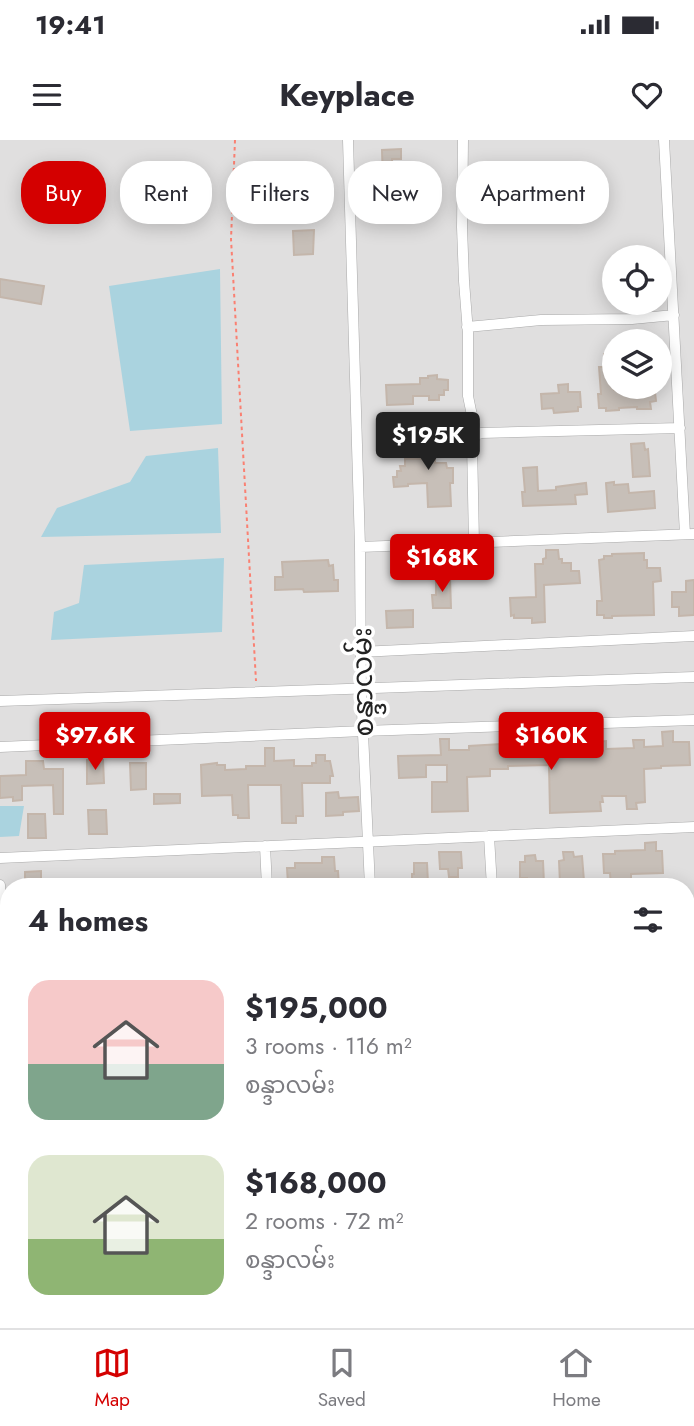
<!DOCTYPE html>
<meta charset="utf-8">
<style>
:root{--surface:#fff;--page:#f7f7f7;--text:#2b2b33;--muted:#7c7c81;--line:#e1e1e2;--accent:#d40000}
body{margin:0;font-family:Jost,"Noto Sans Myanmar",sans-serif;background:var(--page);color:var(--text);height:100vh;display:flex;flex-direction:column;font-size:26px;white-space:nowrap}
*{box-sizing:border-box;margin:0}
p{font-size:23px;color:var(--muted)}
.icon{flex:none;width:38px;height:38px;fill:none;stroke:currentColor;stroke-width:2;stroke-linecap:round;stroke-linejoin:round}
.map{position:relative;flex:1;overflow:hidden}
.drawer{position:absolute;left:0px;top:738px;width:695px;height:450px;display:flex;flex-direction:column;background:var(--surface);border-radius:28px 28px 0 0;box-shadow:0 4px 18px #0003}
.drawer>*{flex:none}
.banner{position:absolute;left:21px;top:21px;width:653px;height:63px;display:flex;gap:14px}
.fabs{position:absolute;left:602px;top:105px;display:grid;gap:14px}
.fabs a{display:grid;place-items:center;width:70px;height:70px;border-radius:50%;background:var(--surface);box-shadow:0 4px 18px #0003;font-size:35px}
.price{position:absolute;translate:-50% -60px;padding:0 16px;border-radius:7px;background:var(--accent);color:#fff;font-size:23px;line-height:46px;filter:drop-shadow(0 2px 4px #0008)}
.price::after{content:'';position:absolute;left:50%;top:42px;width:21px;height:16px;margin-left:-10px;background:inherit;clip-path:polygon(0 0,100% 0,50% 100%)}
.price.active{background:#222;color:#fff}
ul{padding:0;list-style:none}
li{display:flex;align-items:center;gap:21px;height:175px;padding:0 28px}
li span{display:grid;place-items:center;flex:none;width:196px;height:140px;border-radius:21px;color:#555}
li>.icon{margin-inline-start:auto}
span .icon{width:84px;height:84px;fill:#fffc;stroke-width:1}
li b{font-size:30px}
h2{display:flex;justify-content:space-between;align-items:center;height:84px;padding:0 28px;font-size:30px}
.tag{padding:0 24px;border-radius:28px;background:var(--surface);box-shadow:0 4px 18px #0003;font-size:24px;line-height:63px}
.tag.active{background:var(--accent);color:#fff}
.status{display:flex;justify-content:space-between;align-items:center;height:49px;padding:0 35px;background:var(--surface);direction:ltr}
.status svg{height:19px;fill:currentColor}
header{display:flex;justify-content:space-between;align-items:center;height:91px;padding:0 28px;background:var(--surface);font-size:32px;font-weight:700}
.menu{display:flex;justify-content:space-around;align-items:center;height:98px;border-top:2px solid var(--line);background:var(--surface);font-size:19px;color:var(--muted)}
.menu a{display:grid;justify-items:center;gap:4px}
.menu .active{color:var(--accent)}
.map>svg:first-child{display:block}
.residential{fill:#e0dfdf;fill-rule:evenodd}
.water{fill:#aad3df}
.building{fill:#c7bfb8;stroke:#c4b6ab;stroke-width:2}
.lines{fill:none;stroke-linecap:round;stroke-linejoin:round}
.minor-casing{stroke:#a9a9a9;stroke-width:11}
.path{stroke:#fa8072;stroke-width:2;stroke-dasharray:3.5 3.5;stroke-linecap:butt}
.minor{stroke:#fff;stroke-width:10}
.labels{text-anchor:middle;stroke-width:7;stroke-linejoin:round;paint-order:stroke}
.street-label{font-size:28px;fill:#222;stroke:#fff}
</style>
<div class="status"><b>19:41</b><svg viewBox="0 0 49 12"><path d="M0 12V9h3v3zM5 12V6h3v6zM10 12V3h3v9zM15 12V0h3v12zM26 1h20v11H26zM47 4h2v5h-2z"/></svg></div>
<header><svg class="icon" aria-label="menu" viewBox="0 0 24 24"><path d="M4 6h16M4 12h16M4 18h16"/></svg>Keyplace<svg class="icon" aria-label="heart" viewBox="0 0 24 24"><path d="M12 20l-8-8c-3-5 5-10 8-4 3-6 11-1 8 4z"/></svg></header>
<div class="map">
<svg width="694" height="1188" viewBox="0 0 694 1188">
<rect width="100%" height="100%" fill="#f2efe9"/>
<path class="residential" d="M 0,0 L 694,0 L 694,1188 L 0,1188 ZM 614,117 L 660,117 L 660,163 L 614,163 ZM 614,201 L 660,201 L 660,247 L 614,247 ZM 9,747 L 686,747 L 686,1180 L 9,1180 Z"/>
<path class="water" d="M 220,129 L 222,284 L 130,291 L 109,146 Z
M 218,308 L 221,393 L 41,397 L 57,368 L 130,342 L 146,316 Z
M 224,418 L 222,492 L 51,500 L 54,472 L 79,463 L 84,425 Z
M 0,666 L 24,666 L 19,696 L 0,697 Z"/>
<path class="building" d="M 401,9 L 401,19 L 392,19 L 393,43 L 383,44 L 382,10 Z
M 390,58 L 402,58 L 403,75 L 383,75 L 383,60 L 391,60 Z
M 314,90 L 313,114 L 294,115 L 293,91 Z
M 0,139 L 44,146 L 41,164 L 0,157 Z
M 604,214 L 614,214 L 614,250 L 649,248 L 649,252 L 655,252 L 656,261 L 650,262 L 651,269 L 637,269 L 637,267 L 619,268 L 619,270 L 606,271 L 606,268 L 599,268 L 598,254 L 601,254 L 599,227 L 605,227 Z
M 437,235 L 437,239 L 448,240 L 448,250 L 444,250 L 444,255 L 439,255 L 439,260 L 429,260 L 429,256 L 413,256 L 413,264 L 387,265 L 386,245 L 420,244 L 420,238 L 428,238 L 428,236 Z
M 568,244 L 568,252 L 580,252 L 581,267 L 578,267 L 578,271 L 554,273 L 553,268 L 542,269 L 541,254 L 559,253 L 558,245 Z
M 424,289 L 442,289 L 442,304 L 435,305 L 435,323 L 446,323 L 447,328 L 453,328 L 453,343 L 450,343 L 451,366 L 428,367 L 427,343 L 408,344 L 408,346 L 394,347 L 393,337 L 397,337 L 397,331 L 401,331 L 400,326 L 405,326 L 405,319 L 422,319 L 421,295 L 424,295 Z
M 644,303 L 645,310 L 648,309 L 650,336 L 633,337 L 631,304 Z
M 537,327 L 538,351 L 556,350 L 556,347 L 586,343 L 587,354 L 575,355 L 576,364 L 523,366 L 522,352 L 525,352 L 523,328 Z
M 614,342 L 614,345 L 628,344 L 629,353 L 654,351 L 655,368 L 608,372 L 606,343 Z
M 546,410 L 558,410 L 559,419 L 562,419 L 562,423 L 571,423 L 571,431 L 579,431 L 580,443 L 544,445 L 545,482 L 532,483 L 532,478 L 514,478 L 514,475 L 511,476 L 510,458 L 536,457 L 535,424 L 543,424 L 543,419 L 546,418 Z
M 644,413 L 644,420 L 647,420 L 647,428 L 660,428 L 661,441 L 653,442 L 654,475 L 612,476 L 612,478 L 604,478 L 604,475 L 597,475 L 597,461 L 602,461 L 599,420 L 604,419 L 604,416 L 612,416 L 612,414 Z
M 328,420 L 329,426 L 333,425 L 334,440 L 338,440 L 338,451 L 304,452 L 303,449 L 275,450 L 275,437 L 283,437 L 282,422 Z
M 436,437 L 450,438 L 451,468 L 433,468 L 432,455 L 436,455 Z
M 694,440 L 694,475 L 679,476 L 679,467 L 672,467 L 672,452 L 686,452 L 686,441 Z
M 413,470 L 413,487 L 387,488 L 386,471 Z
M 673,591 L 673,602 L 689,602 L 690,625 L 661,626 L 661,628 L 644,629 L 645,662 L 636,663 L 637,669 L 627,669 L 626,656 L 602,656 L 603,662 L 600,662 L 601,671 L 550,673 L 549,625 L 508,626 L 508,629 L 490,629 L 490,636 L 467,637 L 468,671 L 432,672 L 432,642 L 447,642 L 447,625 L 426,625 L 426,637 L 399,638 L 398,616 L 441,615 L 440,599 L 449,599 L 449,610 L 469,610 L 469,606 L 536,602 L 536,615 L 590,611 L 590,609 L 595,609 L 595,602 L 606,601 L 606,609 L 634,608 L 633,600 L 644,600 L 644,607 L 663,606 L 662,592 Z
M 265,608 L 274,608 L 274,621 L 294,620 L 294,626 L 312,626 L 312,623 L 316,623 L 316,615 L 325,615 L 325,621 L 330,621 L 333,636 L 330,636 L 330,643 L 302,643 L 303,676 L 296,676 L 296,683 L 282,683 L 281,645 L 248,645 L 249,678 L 238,678 L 238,675 L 233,675 L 232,655 L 202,656 L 201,625 L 217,623 L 217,625 L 225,625 L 225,630 L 246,629 L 246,626 L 265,626 Z
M 87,620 L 103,620 L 104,643 L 87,644 Z
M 26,621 L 43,621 L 44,629 L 63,629 L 63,674 L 54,674 L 53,645 L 22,646 L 22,660 L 13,661 L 13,657 L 0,658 L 0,636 L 26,635 Z
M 130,623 L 146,623 L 146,649 L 131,650 Z
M 338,652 L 339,658 L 358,657 L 359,671 L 343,672 L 343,675 L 326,676 L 326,653 Z
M 154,654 L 180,654 L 180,663 L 154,664 Z
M 88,670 L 106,670 L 107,694 L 89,694 Z
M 28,674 L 45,674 L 46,698 L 28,698 Z
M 656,702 L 656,711 L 662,711 L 663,733 L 631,734 L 631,747 L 611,747 L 610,733 L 604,733 L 603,714 L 615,714 L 615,711 L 645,710 L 645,703 Z
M 439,712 L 461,712 L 462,728 L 458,728 L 458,737 L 449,737 L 448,729 L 440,729 Z
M 563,712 L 573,712 L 574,717 L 582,716 L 584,741 L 560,743 L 559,721 L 564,720 Z
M 535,715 L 536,721 L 543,721 L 544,744 L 527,744 L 527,738 L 520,738 L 520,722 L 525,722 L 525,716 Z
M 322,717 L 334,717 L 335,731 L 338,731 L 339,747 L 296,747 L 296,743 L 288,744 L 287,728 L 295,728 L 295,723 L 322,723 Z
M 414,723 L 427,723 L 428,743 L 412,743 L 412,734 L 414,734 Z
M 41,731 L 41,747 L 25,747 L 25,732 Z
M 22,1180 L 57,1180 L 58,1188 L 22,1188 Z
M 473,1180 L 473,1188 L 428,1188 L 428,1181 Z"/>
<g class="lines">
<defs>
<path id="minor" d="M 348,0 L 360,407 L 361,549 L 370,747
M 463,0 L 462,87 L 464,141 L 468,193 L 468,256 L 476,295
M 664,0 L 685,394
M 467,187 L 541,180 L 632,179 L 674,175
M 474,403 L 472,303 L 476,295 L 481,293 L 680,288
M 360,407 L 694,394
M 360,512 L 694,496
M 0,561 L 694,537
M 0,607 L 363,591 L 694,580
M 489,696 L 492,747
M 265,706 L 267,747
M 0,718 L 694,687
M 0,745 L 9,994
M 686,797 L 694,796
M 686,1006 L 694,1006
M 0,1043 L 9,1043
M 686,1116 L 694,1116
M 0,1142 L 9,1141
M 389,1180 L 390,1188"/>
</defs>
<use href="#minor" class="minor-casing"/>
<path class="path" d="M 235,0 L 231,99 L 256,541"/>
<use href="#minor" class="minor"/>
</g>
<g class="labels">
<g class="street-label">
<text transform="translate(362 542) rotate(-91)" y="10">စန္ဒာလမ်း</text>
</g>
</g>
</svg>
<div class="fabs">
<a><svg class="icon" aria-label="locate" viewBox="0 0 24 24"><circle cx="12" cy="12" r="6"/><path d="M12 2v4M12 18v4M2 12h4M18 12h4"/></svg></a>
<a><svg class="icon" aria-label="layers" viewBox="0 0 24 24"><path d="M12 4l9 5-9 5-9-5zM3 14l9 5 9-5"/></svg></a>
</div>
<b class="price active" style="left:428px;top:332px">$195K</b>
<b class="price" style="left:442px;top:454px">$168K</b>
<b class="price" style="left:95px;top:632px">$97.6K</b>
<b class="price" style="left:551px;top:632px">$160K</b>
<div class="banner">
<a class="tag active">Buy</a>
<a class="tag">Rent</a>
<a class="tag">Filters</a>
<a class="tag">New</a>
<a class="tag">Apartment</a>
</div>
<section class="drawer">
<h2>4 homes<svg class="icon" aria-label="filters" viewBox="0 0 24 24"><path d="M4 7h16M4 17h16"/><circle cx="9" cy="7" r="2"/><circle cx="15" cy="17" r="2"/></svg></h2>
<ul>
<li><span style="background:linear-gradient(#f6c9c9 60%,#7fa58c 0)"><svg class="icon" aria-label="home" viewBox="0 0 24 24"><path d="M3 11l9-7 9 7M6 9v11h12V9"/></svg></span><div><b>$195,000</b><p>3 rooms · 116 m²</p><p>စန္ဒာလမ်း</p></div></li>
<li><span style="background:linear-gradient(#dfe7d0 60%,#8fb573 0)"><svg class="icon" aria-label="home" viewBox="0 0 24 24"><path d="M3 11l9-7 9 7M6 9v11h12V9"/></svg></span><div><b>$168,000</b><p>2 rooms · 72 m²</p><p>စန္ဒာလမ်း</p></div></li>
</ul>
</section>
</div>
<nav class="menu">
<a class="active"><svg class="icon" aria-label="map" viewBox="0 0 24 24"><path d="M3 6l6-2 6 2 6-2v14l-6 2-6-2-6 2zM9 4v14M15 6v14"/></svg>Map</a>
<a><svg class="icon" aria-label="saved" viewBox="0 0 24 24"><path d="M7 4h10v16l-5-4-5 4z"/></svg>Saved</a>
<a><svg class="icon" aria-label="home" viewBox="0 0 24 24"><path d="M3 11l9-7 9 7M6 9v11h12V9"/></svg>Home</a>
</nav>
